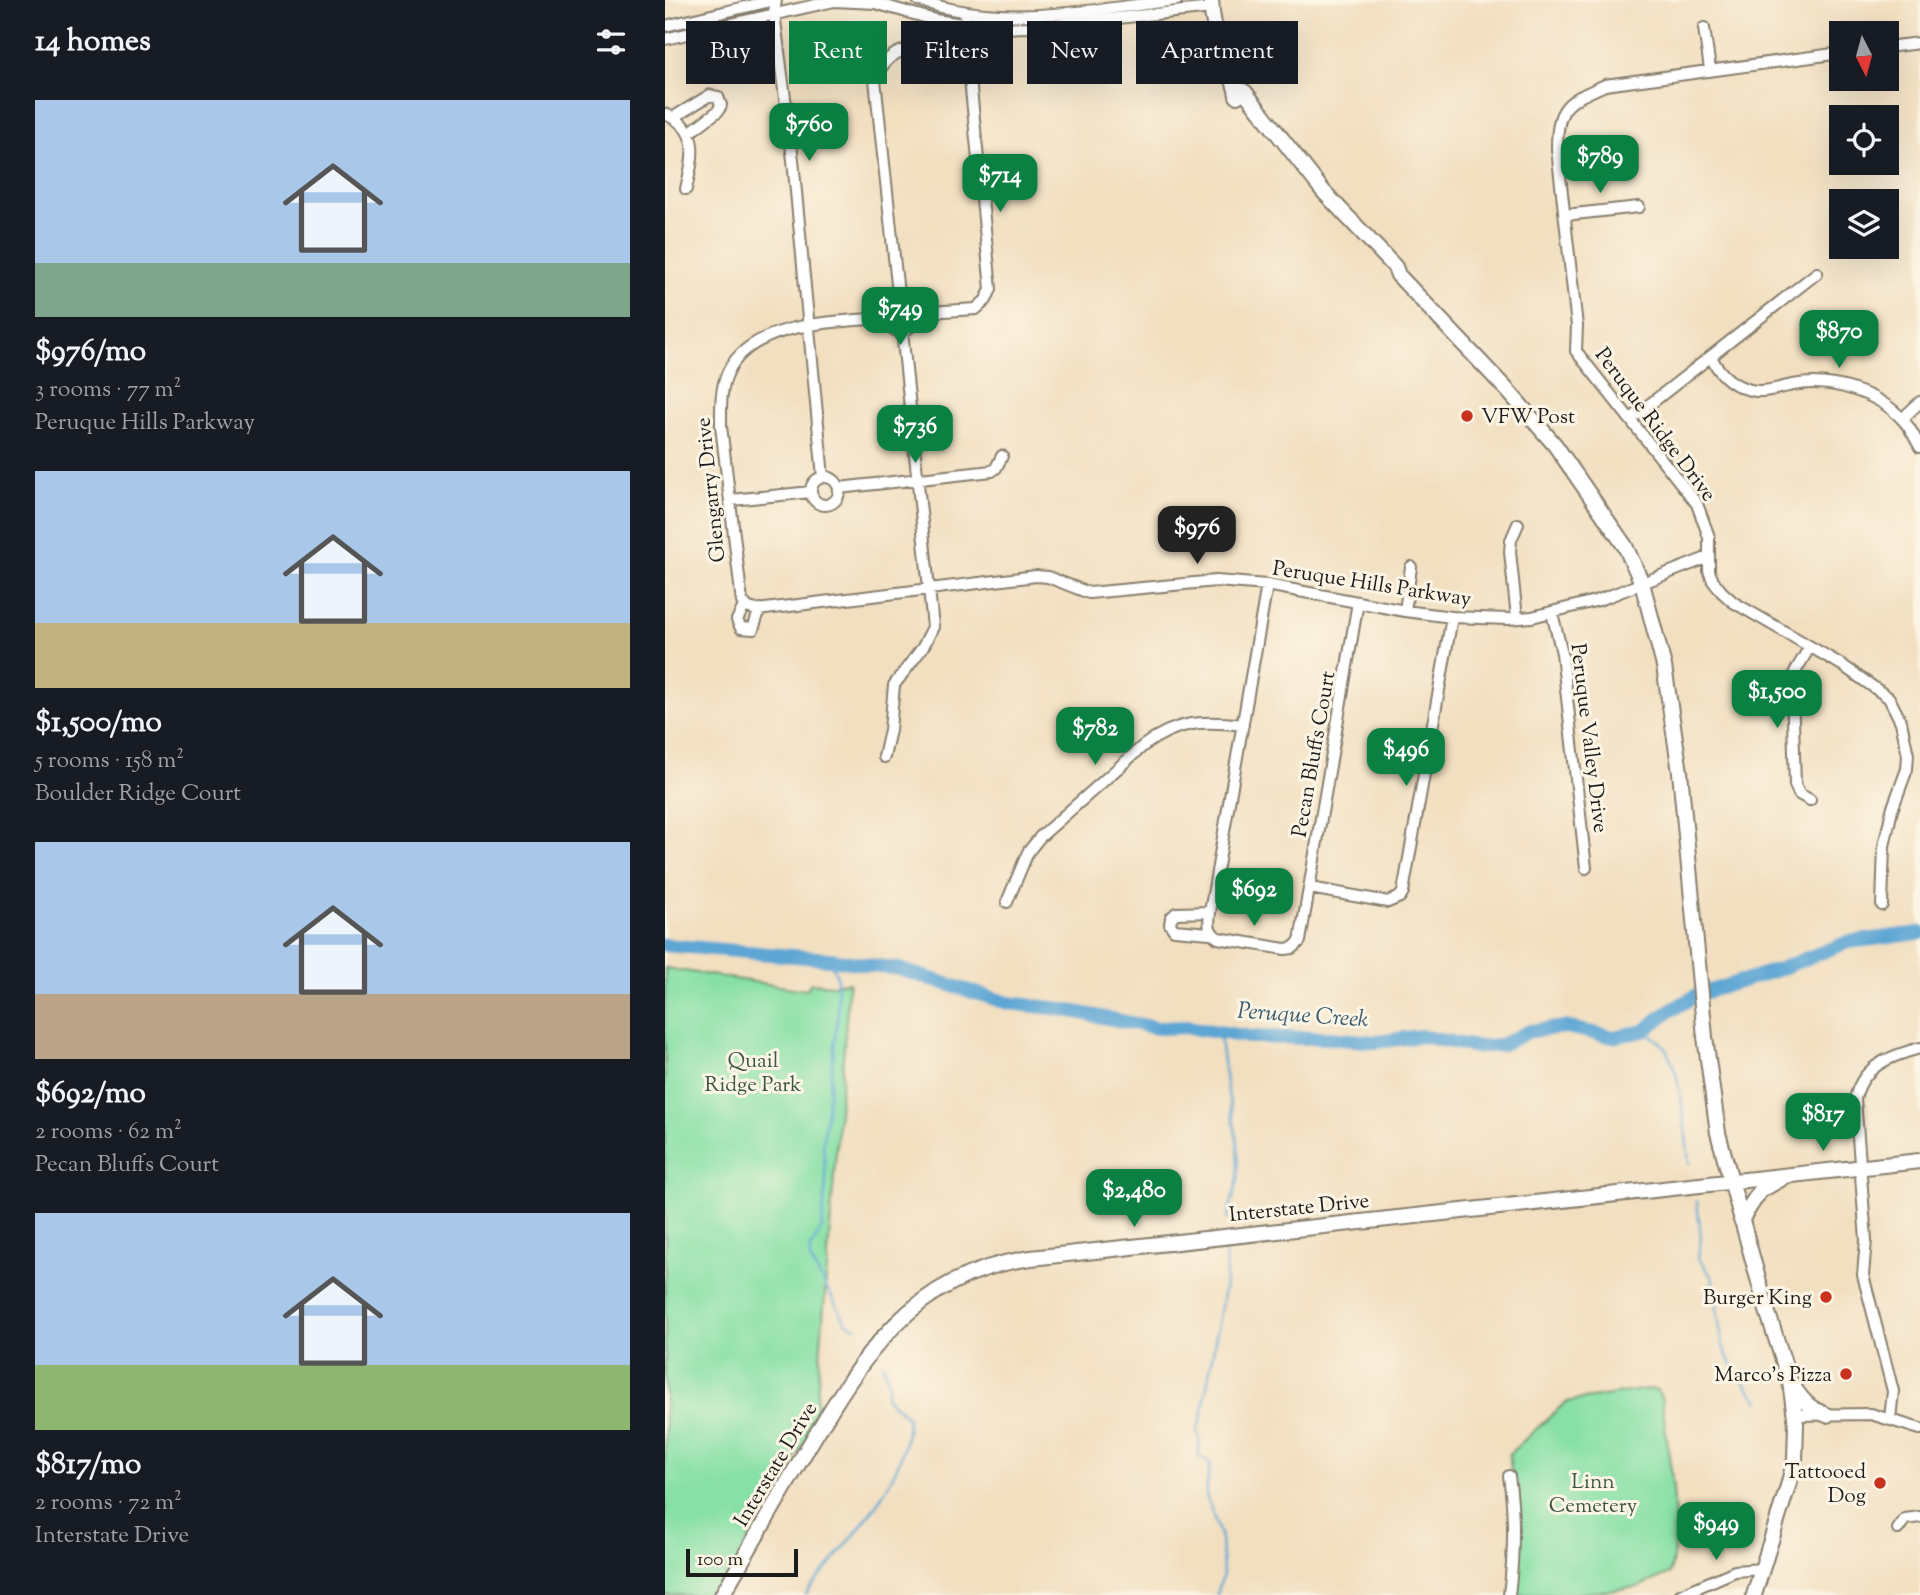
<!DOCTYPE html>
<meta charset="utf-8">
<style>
:root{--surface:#171b24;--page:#20242c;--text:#f1f3f6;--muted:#9ea1a6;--accent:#0b8043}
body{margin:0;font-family:"Sorts Mill Goudy",serif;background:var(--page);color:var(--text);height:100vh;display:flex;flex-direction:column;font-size:26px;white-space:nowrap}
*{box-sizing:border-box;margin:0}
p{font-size:23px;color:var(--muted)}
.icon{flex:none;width:38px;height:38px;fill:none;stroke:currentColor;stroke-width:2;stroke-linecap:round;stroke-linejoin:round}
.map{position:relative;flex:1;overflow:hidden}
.details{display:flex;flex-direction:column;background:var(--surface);width:665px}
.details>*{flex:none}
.banner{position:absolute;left:21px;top:21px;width:665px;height:63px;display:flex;gap:14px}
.needle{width:46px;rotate:174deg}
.tools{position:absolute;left:1164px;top:21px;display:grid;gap:14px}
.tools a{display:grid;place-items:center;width:70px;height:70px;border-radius:0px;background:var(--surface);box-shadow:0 7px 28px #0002;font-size:35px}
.scale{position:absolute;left:21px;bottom:18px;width:112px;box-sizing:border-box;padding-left:7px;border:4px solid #1c1c1c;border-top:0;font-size:19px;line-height:24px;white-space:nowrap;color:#1c1c1c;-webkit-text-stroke:5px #fcf5e5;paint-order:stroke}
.price{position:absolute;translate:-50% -60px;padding:0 16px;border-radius:14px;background:var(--accent);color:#fff;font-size:23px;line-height:46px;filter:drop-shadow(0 2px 4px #0008)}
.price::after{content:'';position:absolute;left:50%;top:42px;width:21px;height:16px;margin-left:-10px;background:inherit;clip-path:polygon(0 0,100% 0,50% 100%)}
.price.current{background:#222;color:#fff}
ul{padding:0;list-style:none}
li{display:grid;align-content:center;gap:14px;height:371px;padding:0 35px}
li span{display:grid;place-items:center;height:217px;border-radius:0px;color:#555}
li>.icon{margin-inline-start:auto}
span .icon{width:126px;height:126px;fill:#fffc;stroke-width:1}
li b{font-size:30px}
h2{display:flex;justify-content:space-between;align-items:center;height:84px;padding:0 35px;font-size:30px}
.chip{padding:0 24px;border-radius:0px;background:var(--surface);box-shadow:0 7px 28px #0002;font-size:24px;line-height:63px}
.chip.current{background:var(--accent);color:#fff}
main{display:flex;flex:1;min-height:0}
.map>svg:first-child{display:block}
.green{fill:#87e0a6;stroke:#527e61;stroke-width:2}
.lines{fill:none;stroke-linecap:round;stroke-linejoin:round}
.stream{stroke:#5da6d4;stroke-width:2.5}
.river{stroke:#5da6d4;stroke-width:14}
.minor-casing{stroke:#877e6e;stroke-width:14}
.major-casing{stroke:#877e6e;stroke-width:18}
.minor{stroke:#fff;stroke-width:10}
.major{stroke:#fff;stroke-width:14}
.poi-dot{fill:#c8321e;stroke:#fcf5e5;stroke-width:2.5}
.labels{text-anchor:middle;stroke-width:6;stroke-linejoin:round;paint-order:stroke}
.poi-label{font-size:21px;fill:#1c1c1c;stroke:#fcf5e5;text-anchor:end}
.street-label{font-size:21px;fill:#1c1c1c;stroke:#fcf5e5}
.park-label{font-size:21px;fill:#3c5745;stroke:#fcf5e5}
.water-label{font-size:23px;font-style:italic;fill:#395a6f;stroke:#fcf5e5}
</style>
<main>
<section class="details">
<h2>14 homes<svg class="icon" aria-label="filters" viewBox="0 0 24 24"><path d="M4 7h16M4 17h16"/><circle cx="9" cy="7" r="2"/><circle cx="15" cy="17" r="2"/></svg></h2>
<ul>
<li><span style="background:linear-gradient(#a9c7e8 75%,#7fa58c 0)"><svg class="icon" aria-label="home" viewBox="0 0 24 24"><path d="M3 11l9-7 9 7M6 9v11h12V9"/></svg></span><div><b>$976/mo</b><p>3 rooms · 77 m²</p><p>Peruque Hills Parkway</p></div></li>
<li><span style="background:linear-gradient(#a9c7e8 70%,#c2b280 0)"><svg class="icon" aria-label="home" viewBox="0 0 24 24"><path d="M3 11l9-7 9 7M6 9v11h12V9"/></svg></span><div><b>$1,500/mo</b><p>5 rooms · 158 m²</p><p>Boulder Ridge Court</p></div></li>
<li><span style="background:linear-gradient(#a9c7e8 70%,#b9a48a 0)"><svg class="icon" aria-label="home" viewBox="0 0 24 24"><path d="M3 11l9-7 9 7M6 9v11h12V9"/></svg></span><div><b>$692/mo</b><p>2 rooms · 62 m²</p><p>Pecan Bluffs Court</p></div></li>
<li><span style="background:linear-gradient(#a9c7e8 70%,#8fb573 0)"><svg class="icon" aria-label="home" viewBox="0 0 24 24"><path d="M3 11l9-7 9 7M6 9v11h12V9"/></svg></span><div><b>$817/mo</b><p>2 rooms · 72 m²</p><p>Interstate Drive</p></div></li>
</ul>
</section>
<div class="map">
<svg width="1255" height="1595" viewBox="0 0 1255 1595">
<rect width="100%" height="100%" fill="#fcf5e5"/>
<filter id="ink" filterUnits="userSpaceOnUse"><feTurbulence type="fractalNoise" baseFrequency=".0143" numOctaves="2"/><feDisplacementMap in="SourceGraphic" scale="14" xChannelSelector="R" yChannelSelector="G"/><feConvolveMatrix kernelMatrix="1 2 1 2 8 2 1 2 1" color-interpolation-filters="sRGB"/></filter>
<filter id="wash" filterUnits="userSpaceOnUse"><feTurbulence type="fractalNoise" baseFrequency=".00686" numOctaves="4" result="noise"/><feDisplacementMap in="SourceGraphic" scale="28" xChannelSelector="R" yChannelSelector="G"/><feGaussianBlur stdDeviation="1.57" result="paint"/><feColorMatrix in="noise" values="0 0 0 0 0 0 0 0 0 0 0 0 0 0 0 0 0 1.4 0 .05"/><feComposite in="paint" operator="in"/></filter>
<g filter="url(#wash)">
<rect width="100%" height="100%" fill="#f2dfc0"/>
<path class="green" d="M 0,968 L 141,990 L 146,983 L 167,985 L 184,982 L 150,1423 L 53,1595 L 0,1595 Z
M 982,1389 L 992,1390 L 997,1399 C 1002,1449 1018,1526 1005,1573 L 973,1587 L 904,1595 L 849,1595 L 852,1516 L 844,1454 L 901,1402 Z"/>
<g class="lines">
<path class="stream" d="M 164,959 L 172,976 L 173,1013 L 158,1145 L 161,1179 L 157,1228 L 145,1249 L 145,1259 L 181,1322 L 191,1328
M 979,1031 C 985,1035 992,1039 997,1044 C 1017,1066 1020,1133 1024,1163
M 554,1032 L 561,1083 L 573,1144 L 573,1179 L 562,1219
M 1032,1201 L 1036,1237 L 1033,1258 L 1047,1277 L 1058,1347 L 1070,1371 L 1094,1401
M 141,1595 C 147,1584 157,1575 165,1565 C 199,1523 242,1474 243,1418 L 221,1397 L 224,1383 L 218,1364
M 552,1595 L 558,1574 L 556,1538 L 541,1495 L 545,1463 L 533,1456 L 535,1439 L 532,1432 L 537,1415 L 561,1278 L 560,1248"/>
<path class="river" d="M 0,945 L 164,959 L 234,969 L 343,1003 L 396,1009 L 492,1028 L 521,1027 L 585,1037 L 664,1038 L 711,1042 L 756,1036 L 811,1047 L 836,1045 L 865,1031 L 900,1027 L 948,1037 L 979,1031 L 1003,1012 L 1032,995 L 1112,970 L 1183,942 L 1255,933"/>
</g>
</g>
<g filter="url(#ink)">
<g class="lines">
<defs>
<path id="minor" d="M 111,0 L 109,13 L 128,160 L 158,477
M 253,0 C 335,29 427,10 512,0
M 0,26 L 110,0
M 1039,28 L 1045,69
M 0,39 L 169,1 L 210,3 L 270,20 L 326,28 L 368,27 L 547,8
M 1222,47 L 1255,43
M 1176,53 L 940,85 C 902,102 892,105 892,149 L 912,326 L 911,351 L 1032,504 L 1044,537 L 1044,571 L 1048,581 L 1057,592 L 1068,602 L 1177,665 L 1224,698 L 1236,722 L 1243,755 L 1242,769 L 1227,810 L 1219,846 L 1217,905
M 0,114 C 37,129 28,158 21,189
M 9,117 L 45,95 L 53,97 L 56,105 L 53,111 L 24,133
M 900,215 L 974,207
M 234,303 L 210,80 C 228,34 265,51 303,58
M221 317a14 14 0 1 1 28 0a14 14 0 1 1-28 0Z
M 248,313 L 311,309 L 321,300 L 326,289 L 301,39 L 303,26 L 299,12
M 221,318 C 172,322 87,321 63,372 C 55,389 56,408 56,426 L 77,602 L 84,608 L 92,610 L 371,576 L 383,577 L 424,593 L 551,581 L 602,585 L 740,611 L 787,617 L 843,619 L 867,617 L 934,600 L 1044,557
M 1046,357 C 1055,375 1070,388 1091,391 C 1104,392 1116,387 1128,385 C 1165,378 1213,392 1238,420 C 1245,427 1250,438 1255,447
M 966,419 L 1152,273
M 1237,419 L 1255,402
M146 491a14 14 0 1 1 28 0a14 14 0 1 1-28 0Z
M 174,488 L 327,471 L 331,468 L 337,456
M 66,500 L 146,492
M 602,585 L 545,912 C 544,924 542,930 553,938 L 620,949 L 628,948 L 635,941 L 693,602
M 80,604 L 72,620 L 76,628 L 88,629 L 95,609
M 740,611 L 746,567
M 887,613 L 897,653 L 921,868
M 852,618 L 845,552 L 846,540 L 853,524
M 1144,648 L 1130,672 L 1127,688 L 1130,785 L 1134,794 L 1145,800
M 219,757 L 225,730 L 229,685 L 258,647 L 268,627 L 237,331
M 645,888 L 723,902 L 735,897 L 738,892 L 787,617
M 342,902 L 363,852 L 375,837 L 478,746 C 511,721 537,720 578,725
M 545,912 L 511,913 L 506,918 L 505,924 L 509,930 L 545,933
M 1130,1415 L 1206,1414 L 1255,1429
M 1225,1419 L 1228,1391 L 1198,1275 L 1201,1240 L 1190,1099 C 1197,1066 1225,1056 1255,1048
M 1233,1529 L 1240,1519 L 1255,1517
M 844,1595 C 849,1555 850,1516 844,1476
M 1015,1595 L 1070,1571 L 1096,1569"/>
<path id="major" d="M 546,0 C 547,21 552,41 559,60 C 564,72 571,83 572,96
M 571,87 L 580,92 L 658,191 L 730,267 L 733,275 L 844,392 L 890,445 L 960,546 L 977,583 L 999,666 L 1015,772 L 1040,1037 L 1053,1133 L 1100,1304 L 1125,1382 L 1131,1424 L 1130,1459 L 1123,1486 L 1089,1595
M 1076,1220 L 1095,1191 L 1116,1179
M 1127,1385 C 1137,1400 1144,1409 1162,1415
M 57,1595 C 84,1549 111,1503 138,1456 C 196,1359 244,1275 366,1258 L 1255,1161"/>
</defs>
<use href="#minor" class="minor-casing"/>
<use href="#major" class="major-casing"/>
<use href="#minor" class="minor"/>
<use href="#major" class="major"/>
</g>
</g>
<g class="poi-dot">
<circle cx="802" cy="416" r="7"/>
<circle cx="1161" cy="1297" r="7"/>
<circle cx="1181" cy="1374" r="7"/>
<circle cx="1215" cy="1483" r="7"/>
</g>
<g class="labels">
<g class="poi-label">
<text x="816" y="423" text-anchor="start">VFW Post</text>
<text x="1147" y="1304">Burger King</text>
<text x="1167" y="1381">Marco's Pizza</text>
<text x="1201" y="1478">Tattooed<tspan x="1201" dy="24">Dog</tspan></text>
</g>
<g class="street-label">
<text transform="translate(991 424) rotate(53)" y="7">Peruque Ridge Drive</text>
<text transform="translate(45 490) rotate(-96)" y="7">Glengarry Drive</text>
<text transform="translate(707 583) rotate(9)" y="7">Peruque Hills Parkway</text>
<text transform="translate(925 738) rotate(83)" y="7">Peruque Valley Drive</text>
<text transform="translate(648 754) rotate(-80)" y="7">Pecan Bluffs Court</text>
<text transform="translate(634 1207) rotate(-6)" y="7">Interstate Drive</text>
<text transform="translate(110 1464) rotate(-59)" y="7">Interstate Drive</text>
</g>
<g class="park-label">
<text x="88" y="1067">Quail<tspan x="88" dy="24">Ridge Park</tspan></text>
<text x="928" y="1488">Linn<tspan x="928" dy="24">Cemetery</tspan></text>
</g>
<g class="water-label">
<text transform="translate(638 1014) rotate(4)" y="8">Peruque Creek</text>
</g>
</g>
</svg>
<div class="tools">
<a><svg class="needle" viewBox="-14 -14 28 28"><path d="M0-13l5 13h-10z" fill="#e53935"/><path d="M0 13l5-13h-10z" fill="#9ea1a6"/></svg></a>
<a><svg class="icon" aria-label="locate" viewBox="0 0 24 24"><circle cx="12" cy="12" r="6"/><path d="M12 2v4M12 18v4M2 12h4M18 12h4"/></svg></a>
<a><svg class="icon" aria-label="layers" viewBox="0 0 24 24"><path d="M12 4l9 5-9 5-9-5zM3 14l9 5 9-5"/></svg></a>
</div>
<div class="scale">100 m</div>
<b class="price" style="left:144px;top:163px">$760</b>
<b class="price" style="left:935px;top:195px">$789</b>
<b class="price" style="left:335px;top:214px">$714</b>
<b class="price" style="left:235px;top:347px">$749</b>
<b class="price" style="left:1174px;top:370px">$870</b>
<b class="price" style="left:250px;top:465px">$736</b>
<b class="price current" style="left:532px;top:566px">$976</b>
<b class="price" style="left:1112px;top:730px">$1,500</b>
<b class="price" style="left:430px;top:767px">$782</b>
<b class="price" style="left:741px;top:788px">$496</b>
<b class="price" style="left:589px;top:928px">$692</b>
<b class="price" style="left:1158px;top:1153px">$817</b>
<b class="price" style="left:469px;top:1229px">$2,480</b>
<b class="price" style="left:1051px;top:1562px">$949</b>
<div class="banner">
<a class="chip">Buy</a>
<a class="chip current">Rent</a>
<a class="chip">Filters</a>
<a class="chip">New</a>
<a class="chip">Apartment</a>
</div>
</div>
</main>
